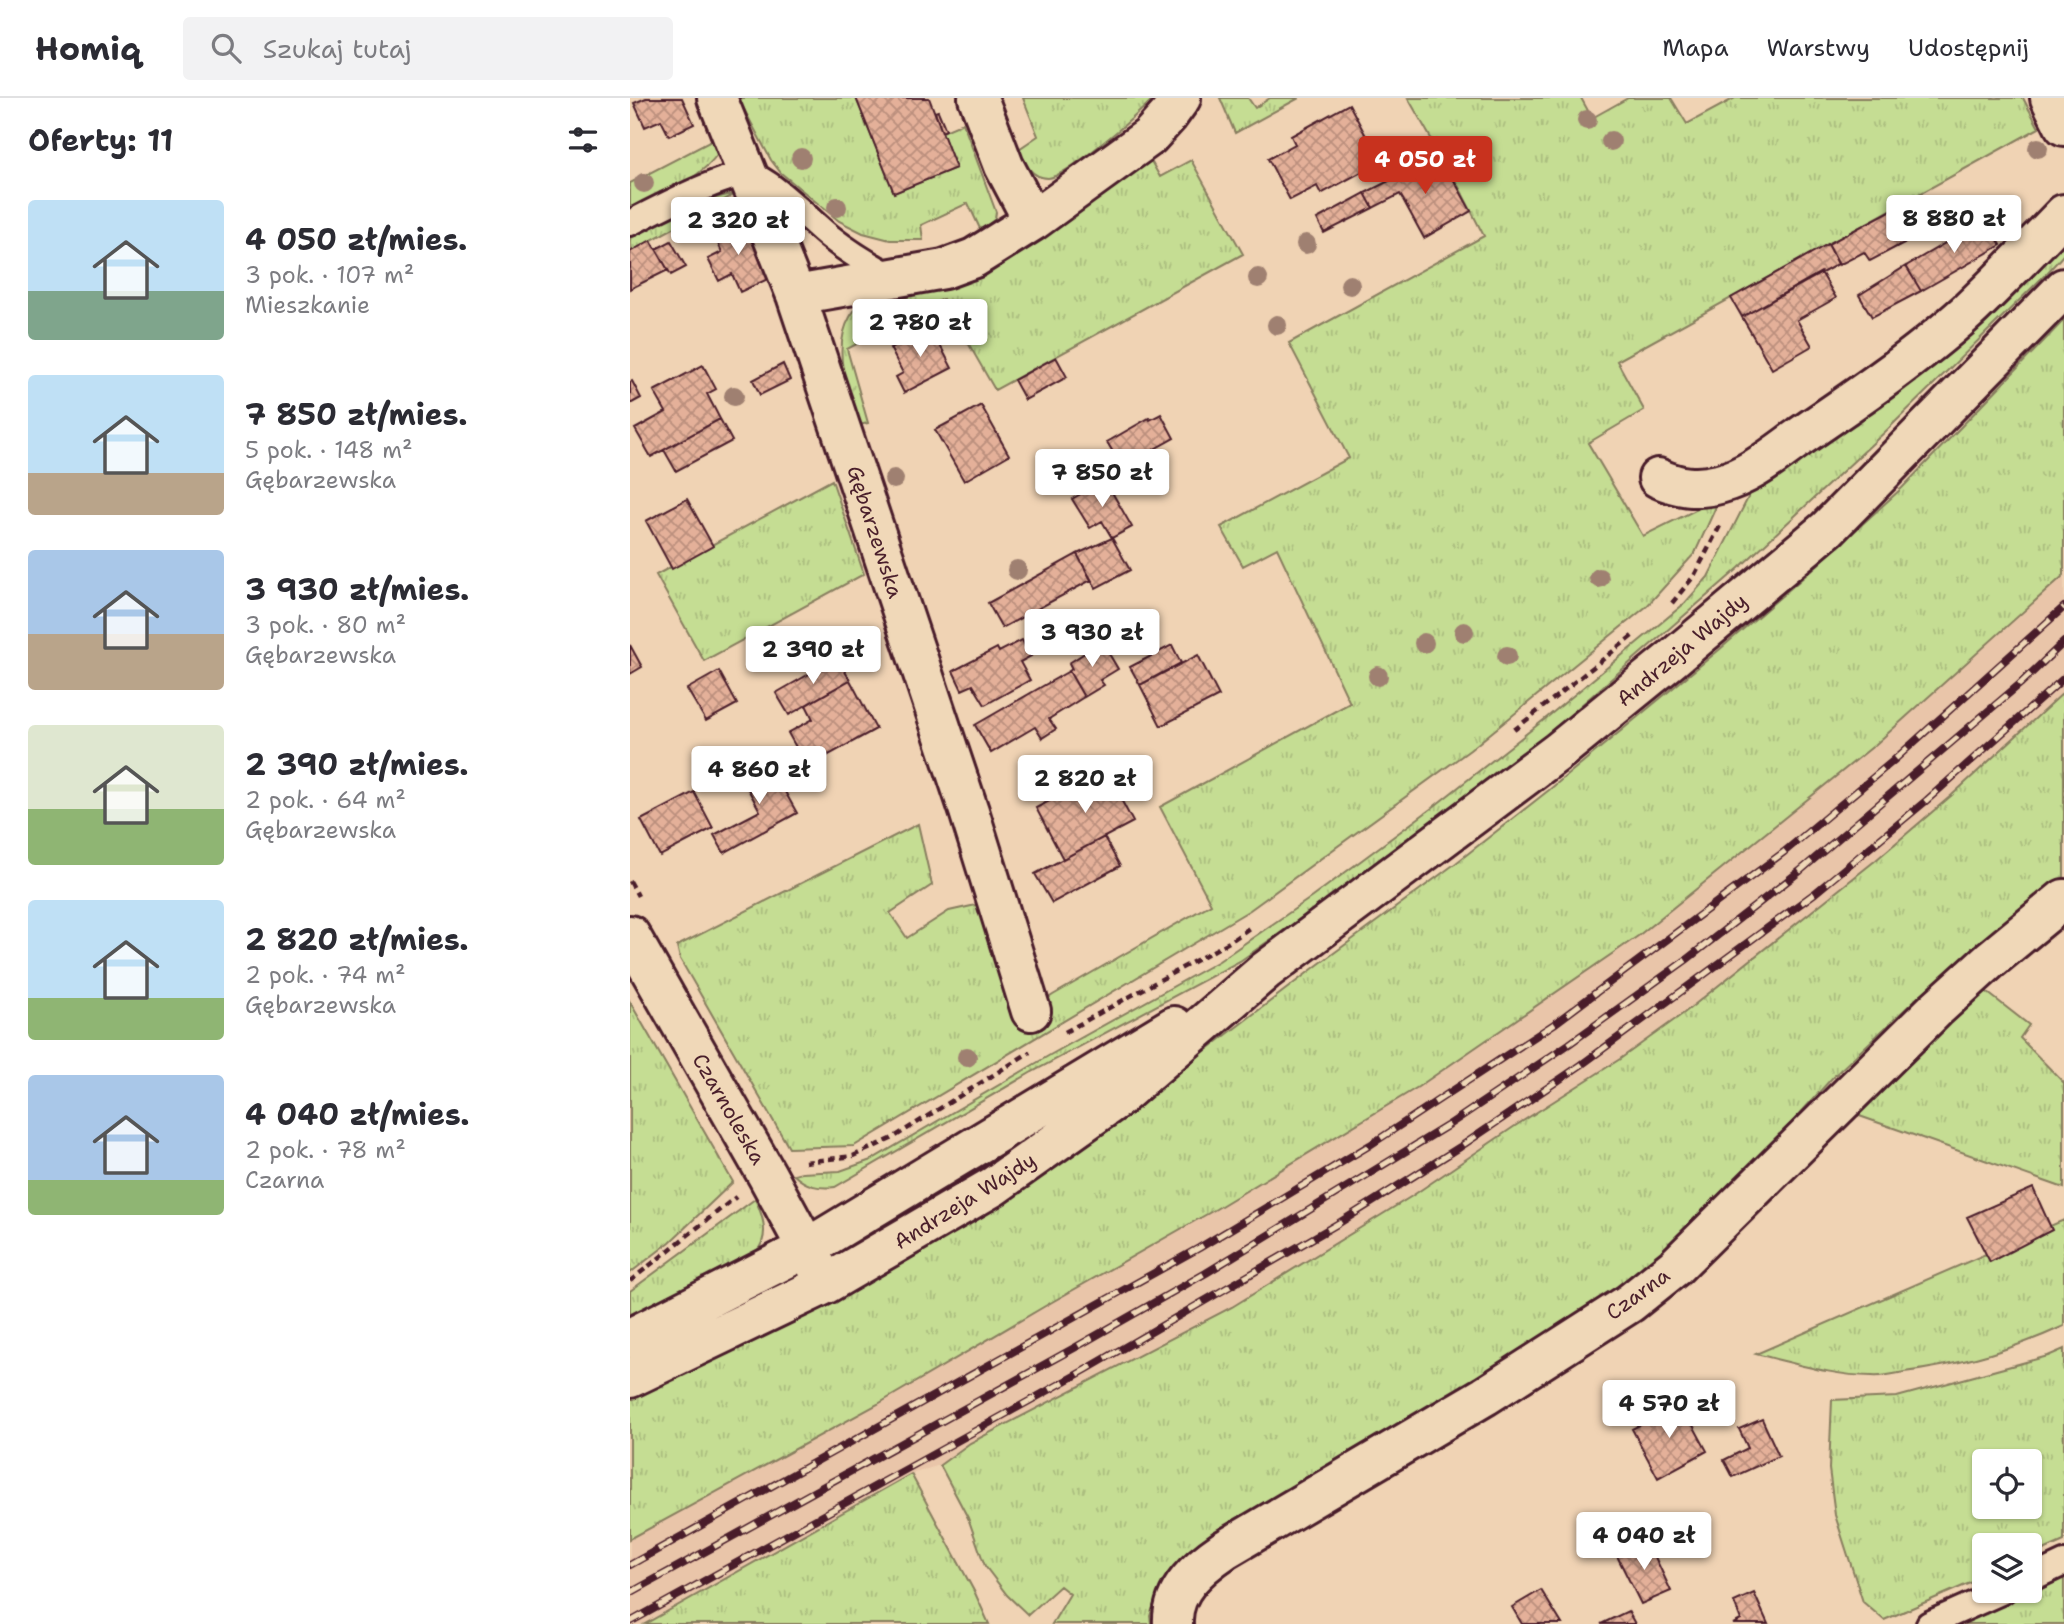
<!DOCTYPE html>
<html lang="pl">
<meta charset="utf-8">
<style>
:root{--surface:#fff;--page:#f2f2f3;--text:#2b2b33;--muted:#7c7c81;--line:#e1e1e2;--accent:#c8321e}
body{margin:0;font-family:"Shantell Sans",sans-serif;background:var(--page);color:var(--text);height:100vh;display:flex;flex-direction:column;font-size:26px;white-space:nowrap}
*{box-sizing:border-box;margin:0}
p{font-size:23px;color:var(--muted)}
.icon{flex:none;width:38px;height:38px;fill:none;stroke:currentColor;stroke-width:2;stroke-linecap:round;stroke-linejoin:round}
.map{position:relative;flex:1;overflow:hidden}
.side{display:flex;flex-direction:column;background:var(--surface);width:630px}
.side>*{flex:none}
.controls{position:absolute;left:1342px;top:1351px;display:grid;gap:14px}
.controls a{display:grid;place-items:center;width:70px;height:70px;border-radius:7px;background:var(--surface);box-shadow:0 2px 5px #0004;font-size:35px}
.price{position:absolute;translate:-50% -60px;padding:0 16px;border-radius:7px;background:#fff;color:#222;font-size:23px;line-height:46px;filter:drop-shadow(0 2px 4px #0008)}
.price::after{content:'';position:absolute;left:50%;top:42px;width:21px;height:16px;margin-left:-10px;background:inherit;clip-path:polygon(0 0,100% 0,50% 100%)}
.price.selected{background:var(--accent);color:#fff}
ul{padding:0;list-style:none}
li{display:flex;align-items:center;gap:21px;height:175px;padding:0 28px}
li span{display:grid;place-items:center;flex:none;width:196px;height:140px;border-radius:7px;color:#555}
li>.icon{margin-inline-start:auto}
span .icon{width:84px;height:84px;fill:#fffc;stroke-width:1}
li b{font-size:30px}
h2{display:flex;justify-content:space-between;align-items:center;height:84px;padding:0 28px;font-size:30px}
header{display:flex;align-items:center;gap:42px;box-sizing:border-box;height:98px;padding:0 35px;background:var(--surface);border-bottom:2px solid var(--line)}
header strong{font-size:33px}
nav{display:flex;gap:38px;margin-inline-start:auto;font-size:24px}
.search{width:490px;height:63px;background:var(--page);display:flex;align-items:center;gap:18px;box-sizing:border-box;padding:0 24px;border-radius:7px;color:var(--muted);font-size:26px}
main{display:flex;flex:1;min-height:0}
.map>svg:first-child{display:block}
.built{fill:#e9c5a9}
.grass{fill:url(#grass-tufts);stroke:#887e5f;stroke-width:2;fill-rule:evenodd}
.building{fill:url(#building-cross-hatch);stroke:#4a1f2b;stroke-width:2}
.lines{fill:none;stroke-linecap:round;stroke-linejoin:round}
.lane-casing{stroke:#4a1f2b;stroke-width:30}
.street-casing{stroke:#4a1f2b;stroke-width:44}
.secondary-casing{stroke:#4a1f2b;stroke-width:44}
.path{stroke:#4a1f2b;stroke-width:4.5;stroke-dasharray:7 5;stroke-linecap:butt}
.lane{stroke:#f0d8b8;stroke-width:24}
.street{stroke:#f0d8b8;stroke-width:38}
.secondary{stroke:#f0d8b8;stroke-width:38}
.rail-casing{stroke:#4a1f2b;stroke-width:8}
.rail{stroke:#f0d8b8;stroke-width:5;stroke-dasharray:16;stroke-linecap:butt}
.tree{fill:#9f8071}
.labels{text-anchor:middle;stroke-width:5;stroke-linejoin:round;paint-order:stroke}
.street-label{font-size:21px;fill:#4a1f2b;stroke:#f0d8b8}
</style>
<header>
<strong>Homiq</strong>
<div class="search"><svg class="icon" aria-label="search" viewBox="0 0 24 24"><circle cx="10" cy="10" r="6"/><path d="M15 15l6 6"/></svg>Szukaj tutaj</div>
<nav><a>Mapa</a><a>Warstwy</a><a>Udostępnij</a></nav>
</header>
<main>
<section class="side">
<h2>Oferty: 11<svg class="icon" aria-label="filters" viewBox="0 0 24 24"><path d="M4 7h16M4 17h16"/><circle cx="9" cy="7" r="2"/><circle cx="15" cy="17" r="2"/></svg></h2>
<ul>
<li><span style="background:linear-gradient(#bfe0f5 65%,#7fa58c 0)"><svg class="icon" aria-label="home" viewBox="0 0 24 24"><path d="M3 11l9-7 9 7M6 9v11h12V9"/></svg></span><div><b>4 050 zł/mies.</b><p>3 pok. · 107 m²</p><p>Mieszkanie</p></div></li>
<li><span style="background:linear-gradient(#bfe0f5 70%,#b9a48a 0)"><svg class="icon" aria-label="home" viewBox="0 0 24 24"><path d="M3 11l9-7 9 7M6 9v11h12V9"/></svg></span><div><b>7 850 zł/mies.</b><p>5 pok. · 148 m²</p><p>Gębarzewska</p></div></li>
<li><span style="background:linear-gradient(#a9c7e8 60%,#b9a48a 0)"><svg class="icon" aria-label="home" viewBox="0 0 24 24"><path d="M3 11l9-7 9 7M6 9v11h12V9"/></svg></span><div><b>3 930 zł/mies.</b><p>3 pok. · 80 m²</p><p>Gębarzewska</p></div></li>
<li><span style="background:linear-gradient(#dfe7d0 60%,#8fb573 0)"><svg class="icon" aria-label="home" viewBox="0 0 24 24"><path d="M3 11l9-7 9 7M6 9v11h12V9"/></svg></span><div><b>2 390 zł/mies.</b><p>2 pok. · 64 m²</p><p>Gębarzewska</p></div></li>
<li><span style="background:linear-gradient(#bfe0f5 70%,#8fb573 0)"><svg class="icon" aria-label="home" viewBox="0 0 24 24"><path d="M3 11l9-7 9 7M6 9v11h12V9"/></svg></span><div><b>2 820 zł/mies.</b><p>2 pok. · 74 m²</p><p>Gębarzewska</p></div></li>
<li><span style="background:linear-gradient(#a9c7e8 75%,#8fb573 0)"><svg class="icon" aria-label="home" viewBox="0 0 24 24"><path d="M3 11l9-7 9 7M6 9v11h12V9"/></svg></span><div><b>4 040 zł/mies.</b><p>2 pok. · 78 m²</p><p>Czarna</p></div></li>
</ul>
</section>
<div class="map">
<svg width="1434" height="1526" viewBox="0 0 1434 1526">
<defs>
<pattern id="grass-tufts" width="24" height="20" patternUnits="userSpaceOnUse" patternTransform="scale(1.75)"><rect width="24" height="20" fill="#c5dd93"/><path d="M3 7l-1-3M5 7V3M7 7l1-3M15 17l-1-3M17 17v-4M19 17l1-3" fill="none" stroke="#abbd7f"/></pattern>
<pattern id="building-cross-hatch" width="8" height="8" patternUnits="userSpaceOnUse" patternTransform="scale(1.75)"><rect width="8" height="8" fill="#e4b099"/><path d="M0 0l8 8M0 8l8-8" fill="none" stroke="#bb8f7d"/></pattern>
</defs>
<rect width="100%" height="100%" fill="#f0d3b4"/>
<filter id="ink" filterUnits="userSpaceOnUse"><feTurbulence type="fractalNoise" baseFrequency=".0143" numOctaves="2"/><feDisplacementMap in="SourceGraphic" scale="14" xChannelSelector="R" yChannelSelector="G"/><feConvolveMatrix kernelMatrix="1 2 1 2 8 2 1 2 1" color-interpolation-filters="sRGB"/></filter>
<g filter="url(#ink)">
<path class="built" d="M 1434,477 L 1434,594 L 1322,697 L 1246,762 L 1054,915 L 990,961 L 885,1028 L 782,1098 L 602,1209 L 340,1345 L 310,1367 L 281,1376 L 15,1526 L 0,1526 L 0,1441 L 248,1306 L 422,1204 L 586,1111 L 788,989 L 1008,838 L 1246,646 Z"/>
<path class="grass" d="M 108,0 L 226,0 L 264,95 L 326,70 L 312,34 L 333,25 L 366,114 L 365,121 L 357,128 L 362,135 L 353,137 L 338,105 L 291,127 L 293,142 L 260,142 L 233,135 L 209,123 L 151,75 L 141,62 Z
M 393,0 L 524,0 C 508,16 437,79 418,80 C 401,80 394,65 389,51 L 408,38 Z
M 590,0 L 618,0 L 625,10 L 640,0 L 669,0 L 605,35 Z
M 778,0 L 951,0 L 962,20 L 998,0 L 1041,0 L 1057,26 L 1105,0 L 1393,0 L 1409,30 L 987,263 L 1014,312 L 958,345 L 1013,438 L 1090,400 L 1065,455 L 1017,508 L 840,652 L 620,812 L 224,1048 L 159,1050 L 50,861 L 47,848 L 288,726 L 302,787 L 260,815 L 277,840 L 319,813 L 355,805 L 387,921 L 423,897 L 581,806 L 530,709 L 720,605 L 647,450 L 613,468 L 591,429 L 719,360 L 659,245 L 854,138 L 831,93 Z
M 87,40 L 89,54 C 69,83 31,97 0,113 L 0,85 Z
M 517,56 L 530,79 L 561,62 L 613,156 L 365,292 L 313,201 L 217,251 L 238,325 L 229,327 C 218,295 201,252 220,219 C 222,215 227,210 230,206 Z
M 107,95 L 2,153 L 0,140 C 35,121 68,102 107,95 Z
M 1434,139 L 1434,156 L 1417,175 L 1257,332 L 1109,470 L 896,655 L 739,773 L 610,863 L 402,974 L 205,1089 C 188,1091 176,1088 164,1077 L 172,1075 L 210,1073 L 241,1062 L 420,957 L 589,863 L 682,799 L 802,710 L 915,621 L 1055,505 L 1078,479 L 1127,382 Z
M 1434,222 L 1434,477 L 1246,646 L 1008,838 L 788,989 L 586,1111 L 422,1204 L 248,1306 L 0,1441 L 0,1300 L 115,1247 L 257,1173 L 384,1091 L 494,1015 L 689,866 L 826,765 L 919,692 L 1089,552 L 1183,471 L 1272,390 Z
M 202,382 L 234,476 L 74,563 L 26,477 Z
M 1434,594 L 1434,780 L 1288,899 L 1202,980 L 1128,1062 L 1038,1154 L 960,1214 L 680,1383 L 567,1447 L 543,1469 L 529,1491 L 520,1518 L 521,1526 L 422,1526 L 440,1496 L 430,1488 L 398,1517 L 377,1497 L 355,1468 L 338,1420 L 310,1367 L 340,1345 L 602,1209 L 782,1098 L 885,1028 L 990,961 L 1054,915 L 1246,762 L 1322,697 Z
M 1353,891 L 1399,927 L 1390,940 L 1434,985 L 1434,1090 L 1221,1015 Z
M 0,904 L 103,1084 L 40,1144 L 0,1175 Z
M 445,1000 L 451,1012 L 260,1127 L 251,1127 Z
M 125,1101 C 133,1117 140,1139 126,1154 L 0,1225 L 0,1193 Z
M 1434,1122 L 1434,1228 C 1384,1251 1329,1267 1274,1274 C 1264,1276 1253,1279 1242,1278 C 1203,1278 1164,1265 1126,1256 Z
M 1434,1251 L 1434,1443 L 1400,1458 L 1400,1447 L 1354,1447 L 1354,1479 L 1254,1522 L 1233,1504 L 1205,1417 L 1199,1371 L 1202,1302 L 1267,1299 L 1418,1258 ZM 1354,1363 L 1400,1363 L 1400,1409 L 1354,1409 Z
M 281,1376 L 345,1495 L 359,1526 L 15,1526 Z
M 1434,1466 L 1434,1526 L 1299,1526 L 1373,1493 L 1400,1493 Z"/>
<path class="building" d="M 16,0 L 52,0 L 64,26 L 39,38 L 31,22 L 15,29 L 4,5 Z
M 226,0 L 299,0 L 326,70 L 264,95 Z
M 719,6 L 750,64 L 691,96 L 687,88 L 660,102 L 638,61 L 665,46 L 661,38 Z
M 308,13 L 316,32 L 312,34 L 305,14 Z
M 810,57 L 841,113 L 794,140 L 770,96 L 743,110 L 735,95 Z
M 735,95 L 743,110 L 694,135 L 687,121 Z
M 1275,105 L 1291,136 L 1240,163 L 1234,154 L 1209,167 L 1198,146 Z
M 111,121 L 140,180 L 110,194 L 102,176 L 89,183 L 78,161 L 92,154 L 83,135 Z
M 1356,121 L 1371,147 L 1291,193 L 1276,168 Z
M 21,142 L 38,172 L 0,191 L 0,154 Z
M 41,143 L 56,169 L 41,177 L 26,151 Z
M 1198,146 L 1208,166 L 1112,219 L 1101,200 Z
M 1276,168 L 1291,193 L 1242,219 L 1229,197 Z
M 1191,174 L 1206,200 L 1167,222 L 1182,248 L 1142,271 L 1112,219 Z
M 300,228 L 322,270 L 274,295 L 266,279 L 273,275 L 260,250 Z
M 426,259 L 437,279 L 395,302 L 384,282 Z
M 153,266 L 160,282 L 130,297 L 123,282 Z
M 73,267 L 86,291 L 77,296 L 90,321 L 21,359 L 5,331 L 36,314 L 24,293 Z
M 2,283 L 11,300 L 0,306 L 0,284 Z
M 351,307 L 379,357 L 334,383 L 305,332 Z
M 531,316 L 544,340 L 492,369 L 477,344 L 519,320 L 520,322 Z
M 90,321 L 102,343 L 46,373 L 34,352 Z
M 475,382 L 502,429 L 482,440 L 472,423 L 460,430 L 442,401 Z
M 57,401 L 83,448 L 42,471 L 16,423 Z
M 482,440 L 500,472 L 466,490 L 447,456 Z
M 447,456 L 461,482 L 372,530 L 358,505 Z
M 392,542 L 401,558 L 390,564 L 400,582 L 355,607 L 343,587 L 332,592 L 323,573 L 367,550 L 369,554 Z
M 472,544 L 488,571 L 470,582 L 474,587 L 454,599 L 439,573 L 442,571 L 439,565 Z
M 0,547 L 12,569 L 0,576 Z
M 542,547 L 551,565 L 510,587 L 500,569 Z
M 568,557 L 589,598 L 531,628 L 510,587 Z
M 207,560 L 220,582 L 159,617 L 146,595 Z
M 89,573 L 107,606 L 76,623 L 57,591 Z
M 439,573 L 454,599 L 419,621 L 426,631 L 412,640 L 405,629 L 361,655 L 345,627 Z
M 220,582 L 246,631 L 177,669 L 158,635 L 183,621 L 176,607 Z
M 135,658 L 167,715 L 94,755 L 84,737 L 130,713 L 108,673 Z
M 476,673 L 503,724 L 433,761 L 406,710 Z
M 64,694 L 83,730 L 30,758 L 11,722 Z
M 474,739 L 490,768 L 422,805 L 405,776 Z
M 1403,1090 L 1422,1132 L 1360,1164 L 1337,1119 Z
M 1051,1305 L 1077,1353 L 1028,1380 L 1002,1331 Z
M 1132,1321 L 1149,1358 L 1103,1379 L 1094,1362 L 1118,1350 L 1109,1331 Z
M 1017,1442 L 1041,1493 L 1011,1506 L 986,1456 Z
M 911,1492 L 932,1526 L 892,1526 L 882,1509 Z
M 1124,1495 L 1138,1526 L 1103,1526 L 1111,1522 L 1104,1504 Z
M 998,1513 L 1005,1526 L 971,1526 Z"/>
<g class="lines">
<defs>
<path id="lane" d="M 0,125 C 22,114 99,73 120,77 C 139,80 182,125 200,139 C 220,155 242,168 264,180
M 1400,1481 L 1434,1465
M 1299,1526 L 1373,1493"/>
<path id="street" d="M 87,0 L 166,197 L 339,713 L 401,913
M 348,0 L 374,68 L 403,123
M 1420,0 L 1434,28
M 166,197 L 314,171 L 344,160 L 403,123 L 519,39 L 538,18 L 551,0
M 1028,380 C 1048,389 1066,392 1089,386 C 1120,378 1146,356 1171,338 C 1227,300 1287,259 1337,214 C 1370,183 1402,149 1434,116
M 543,1526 C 541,1492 569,1469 594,1452 L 855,1298 L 1000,1205 L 1045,1169 L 1306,911 L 1360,862 L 1434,801"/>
<path id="secondary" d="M 0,837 L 137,1077 L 188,1171
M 0,1240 L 177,1150 L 544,928
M 0,1280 L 196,1186 L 364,1088 L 488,1000 L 635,873 L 929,653 L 1042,561 L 1197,431 L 1434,190"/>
</defs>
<use href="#lane" class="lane-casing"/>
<use href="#street" class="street-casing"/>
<use href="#secondary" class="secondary-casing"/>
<path class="path" d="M 1042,505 L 1064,478 L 1091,426
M 884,632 L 1006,535
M 0,783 L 8,798
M 435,934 L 601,843 L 622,828
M 175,1064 L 223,1058 L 261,1041 L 400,954
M 0,1183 L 106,1099"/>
<use href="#lane" class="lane"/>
<use href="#street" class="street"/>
<use href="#secondary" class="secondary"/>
<defs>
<path id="rail" d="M 0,1467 L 569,1150 L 740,1047 L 924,926 L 1154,754 L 1263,663 L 1434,509
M 0,1495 L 446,1249 L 576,1175 L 817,1028 L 939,946 L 1056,862 L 1170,773 L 1390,586 L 1434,544
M 0,1524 L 457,1271 L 709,1125 L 830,1049 L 951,967 L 1185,795 L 1297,702 L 1434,580"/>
</defs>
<use href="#rail" class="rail-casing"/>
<use href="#rail" class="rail"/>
</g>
<g class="tree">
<circle cx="957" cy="22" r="10"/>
<circle cx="981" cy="43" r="10"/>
<circle cx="1408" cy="50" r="10"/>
<circle cx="171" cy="60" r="10"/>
<circle cx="14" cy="85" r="10"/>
<circle cx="207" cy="109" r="10"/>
<circle cx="676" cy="146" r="10"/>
<circle cx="628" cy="180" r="10"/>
<circle cx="720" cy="187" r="10"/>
<circle cx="647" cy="227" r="10"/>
<circle cx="104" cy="298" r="10"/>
<circle cx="264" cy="381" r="10"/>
<circle cx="387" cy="472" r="10"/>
<circle cx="969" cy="480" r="10"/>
<circle cx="834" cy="534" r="10"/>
<circle cx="794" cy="545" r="10"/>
<circle cx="877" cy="558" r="10"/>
<circle cx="748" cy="578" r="10"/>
<circle cx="337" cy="959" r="10"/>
</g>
</g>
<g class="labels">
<g class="street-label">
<text transform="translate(245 434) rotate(72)" y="7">Gębarzewska</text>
<text transform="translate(1052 552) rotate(-40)" y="7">Andrzeja Wajdy</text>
<text transform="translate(99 1011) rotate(60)" y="7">Czarnoleska</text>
<text transform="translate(335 1103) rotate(-32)" y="7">Andrzeja Wajdy</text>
<text transform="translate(1008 1196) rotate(-36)" y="7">Czarna</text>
</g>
</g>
</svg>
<div class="controls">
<a><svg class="icon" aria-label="locate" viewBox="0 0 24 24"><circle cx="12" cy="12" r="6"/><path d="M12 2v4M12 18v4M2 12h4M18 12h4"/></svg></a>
<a><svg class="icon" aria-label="layers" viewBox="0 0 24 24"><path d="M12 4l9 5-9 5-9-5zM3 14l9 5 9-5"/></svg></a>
</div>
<b class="price selected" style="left:795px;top:98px">4 050 zł</b>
<b class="price" style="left:1324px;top:157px">8 880 zł</b>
<b class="price" style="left:108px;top:159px">2 320 zł</b>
<b class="price" style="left:290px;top:261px">2 780 zł</b>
<b class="price" style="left:472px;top:411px">7 850 zł</b>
<b class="price" style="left:462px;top:571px">3 930 zł</b>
<b class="price" style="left:183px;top:588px">2 390 zł</b>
<b class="price" style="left:129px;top:708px">4 860 zł</b>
<b class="price" style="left:455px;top:717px">2 820 zł</b>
<b class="price" style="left:1039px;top:1342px">4 570 zł</b>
<b class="price" style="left:1014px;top:1474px">4 040 zł</b>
</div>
</main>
